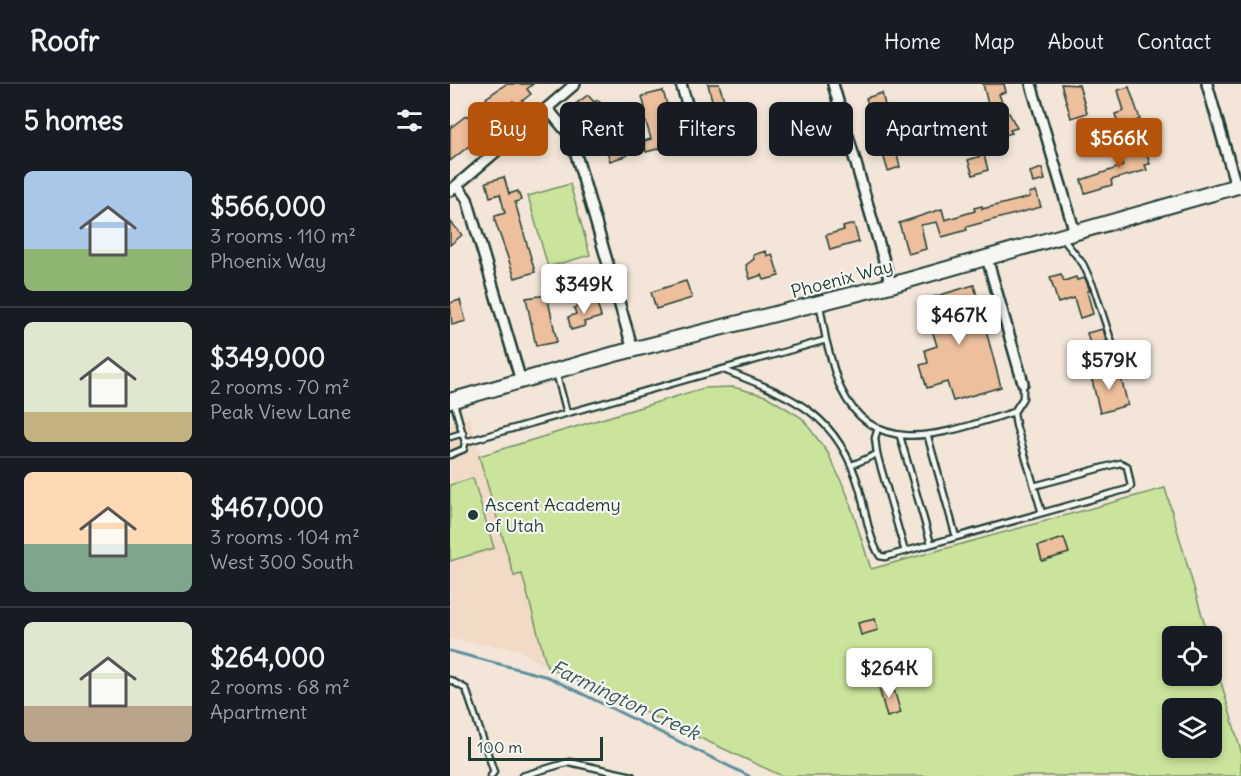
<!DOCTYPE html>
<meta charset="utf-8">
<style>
:root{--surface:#171b24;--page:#242831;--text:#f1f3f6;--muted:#9ea1a6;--line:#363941;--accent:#b45309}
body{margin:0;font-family:Delius,sans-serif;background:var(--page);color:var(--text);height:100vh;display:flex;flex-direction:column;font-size:22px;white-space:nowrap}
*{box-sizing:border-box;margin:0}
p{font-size:20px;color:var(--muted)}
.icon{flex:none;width:33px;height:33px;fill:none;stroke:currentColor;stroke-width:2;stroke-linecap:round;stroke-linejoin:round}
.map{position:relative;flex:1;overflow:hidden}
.side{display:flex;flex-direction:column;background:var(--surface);width:450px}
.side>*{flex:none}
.guide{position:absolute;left:18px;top:18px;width:570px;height:54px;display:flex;gap:12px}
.tools{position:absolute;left:712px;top:542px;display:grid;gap:12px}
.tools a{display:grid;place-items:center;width:60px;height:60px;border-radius:9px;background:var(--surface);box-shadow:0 3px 9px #0003;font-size:30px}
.scale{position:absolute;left:18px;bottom:15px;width:135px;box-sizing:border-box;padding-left:6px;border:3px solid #1f3d34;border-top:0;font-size:16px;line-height:21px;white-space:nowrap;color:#1f3d34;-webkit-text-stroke:4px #f6f6f2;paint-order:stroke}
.price{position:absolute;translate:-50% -51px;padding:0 14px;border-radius:6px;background:#fff;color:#222;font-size:20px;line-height:39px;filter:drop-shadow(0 2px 3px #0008)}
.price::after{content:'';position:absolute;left:50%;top:36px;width:18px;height:14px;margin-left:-9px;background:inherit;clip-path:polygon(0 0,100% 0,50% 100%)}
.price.on{background:var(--accent);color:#fff}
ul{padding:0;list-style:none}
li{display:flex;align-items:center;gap:18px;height:150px;padding:0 24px}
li+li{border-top:2px solid var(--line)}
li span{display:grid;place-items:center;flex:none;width:168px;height:120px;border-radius:9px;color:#555}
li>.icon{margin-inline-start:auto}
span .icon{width:72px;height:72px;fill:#fffc;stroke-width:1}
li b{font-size:26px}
h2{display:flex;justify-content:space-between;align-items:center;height:72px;padding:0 24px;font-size:26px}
.tag{padding:0 21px;border-radius:9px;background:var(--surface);box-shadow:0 3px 9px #0003;font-size:21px;line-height:54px}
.tag.on{background:var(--accent);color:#fff}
header{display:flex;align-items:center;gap:36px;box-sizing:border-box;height:84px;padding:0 30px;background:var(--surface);border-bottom:2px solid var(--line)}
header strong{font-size:28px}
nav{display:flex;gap:33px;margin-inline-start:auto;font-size:21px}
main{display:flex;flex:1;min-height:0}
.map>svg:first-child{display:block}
.built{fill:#f1dac6}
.green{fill:#cae59b;stroke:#749168;stroke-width:1.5;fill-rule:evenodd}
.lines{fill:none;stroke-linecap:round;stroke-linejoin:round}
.stream{stroke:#5d8fa0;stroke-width:3}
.building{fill:#edbf9c;stroke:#1f3d34;stroke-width:1.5}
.lane-casing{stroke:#1f3d34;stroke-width:9}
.street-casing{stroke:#1f3d34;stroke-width:14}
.secondary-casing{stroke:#1f3d34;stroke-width:18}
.lane{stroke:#f6f6f2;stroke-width:4.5}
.street{stroke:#f6f6f2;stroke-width:9}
.secondary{stroke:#f6f6f2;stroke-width:14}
.poi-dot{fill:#1f3d34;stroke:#f6f6f2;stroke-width:2}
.labels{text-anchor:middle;stroke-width:4.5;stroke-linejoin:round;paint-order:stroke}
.street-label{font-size:18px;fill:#1f3d34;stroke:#f6f6f2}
.poi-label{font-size:18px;fill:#1f3d34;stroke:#f6f6f2;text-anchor:start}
.water-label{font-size:20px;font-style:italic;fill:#345858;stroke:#f6f6f2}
</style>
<header>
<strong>Roofr</strong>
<nav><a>Home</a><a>Map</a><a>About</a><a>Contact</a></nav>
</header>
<main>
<section class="side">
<h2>5 homes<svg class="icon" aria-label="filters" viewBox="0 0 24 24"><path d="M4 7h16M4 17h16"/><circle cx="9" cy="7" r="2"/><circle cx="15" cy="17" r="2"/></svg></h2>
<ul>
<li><span style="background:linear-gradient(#a9c7e8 65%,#8fb573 0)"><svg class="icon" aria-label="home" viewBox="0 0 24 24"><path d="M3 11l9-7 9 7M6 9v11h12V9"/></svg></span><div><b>$566,000</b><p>3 rooms · 110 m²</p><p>Phoenix Way</p></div></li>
<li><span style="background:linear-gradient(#dfe7d0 75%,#c2b280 0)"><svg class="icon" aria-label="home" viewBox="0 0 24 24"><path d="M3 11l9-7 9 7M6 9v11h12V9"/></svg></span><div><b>$349,000</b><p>2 rooms · 70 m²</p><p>Peak View Lane</p></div></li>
<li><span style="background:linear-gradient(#ffd9b3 60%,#7fa58c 0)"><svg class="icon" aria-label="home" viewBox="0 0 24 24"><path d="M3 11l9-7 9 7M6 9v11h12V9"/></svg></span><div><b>$467,000</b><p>3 rooms · 104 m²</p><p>West 300 South</p></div></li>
<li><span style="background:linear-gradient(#dfe7d0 70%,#b9a48a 0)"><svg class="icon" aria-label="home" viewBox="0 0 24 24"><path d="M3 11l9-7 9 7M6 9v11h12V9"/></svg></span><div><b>$264,000</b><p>2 rooms · 68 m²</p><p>Apartment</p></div></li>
</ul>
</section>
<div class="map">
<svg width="791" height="692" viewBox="0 0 791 692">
<rect width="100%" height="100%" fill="#f3e6d8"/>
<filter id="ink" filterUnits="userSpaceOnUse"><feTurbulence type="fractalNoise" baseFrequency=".0167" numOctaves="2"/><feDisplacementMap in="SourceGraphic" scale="12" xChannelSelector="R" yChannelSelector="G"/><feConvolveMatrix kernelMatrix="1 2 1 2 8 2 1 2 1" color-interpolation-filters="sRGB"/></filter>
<g filter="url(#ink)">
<path class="built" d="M 20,334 L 65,492 L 72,490 L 97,583 L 66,565 L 0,555 L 0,339 Z"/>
<path class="green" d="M 120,100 L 140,171 L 98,183 L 78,112 Z
M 283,303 L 316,312 L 352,334 L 378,369 L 397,410 L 421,485 L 715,404 L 758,552 L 723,552 L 723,591 L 762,591 L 762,567 L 791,667 L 791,692 L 332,692 L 97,583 L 72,490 L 64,492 L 29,372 L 254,304 ZM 723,624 L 762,624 L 762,663 L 723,663 Z
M 23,394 L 44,464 L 0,477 L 0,401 Z"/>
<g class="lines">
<path class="stream" d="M 0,567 L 98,593 L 299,692"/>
</g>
<path class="building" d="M 56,0 L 83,0 L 77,5 L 81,10 L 67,21 L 63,17 L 49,28 L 53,33 L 41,42 L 39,41 L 25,53 L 24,58 L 0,77 L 0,44 L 17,31 L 21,36 L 41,21 L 36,14 Z
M 258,0 L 269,0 L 275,19 L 279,18 L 282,26 L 285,25 L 288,37 L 270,42 L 267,30 L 256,33 L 252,19 L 262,16 Z
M 533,0 L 554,0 L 556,8 L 549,10 L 556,30 L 559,29 L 567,44 L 560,46 L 562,49 L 551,52 L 545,45 L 541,47 L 538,37 L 542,36 Z
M 611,0 L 629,1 L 637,29 L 621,34 Z
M 679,3 L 690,35 L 686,37 L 687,41 L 670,46 L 665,30 L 674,27 L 668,6 Z
M 213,7 L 226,51 L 213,54 L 215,63 L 196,68 L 194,57 L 201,55 L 196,38 L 189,39 L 186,30 L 196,28 L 192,12 Z
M 432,9 L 450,83 L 438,87 L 416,14 Z
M 138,11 L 144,18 L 148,16 L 162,34 L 156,39 L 164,63 L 175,60 L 178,71 L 160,77 L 157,67 L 143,68 L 139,55 L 151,51 L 139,35 L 132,40 L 120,24 Z
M 355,44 L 360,60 L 348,64 L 343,48 Z
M 680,62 L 681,66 L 695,63 L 700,80 L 695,81 L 697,86 L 661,96 L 662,101 L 635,109 L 631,96 L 673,82 L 668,65 Z
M 534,71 L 538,86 L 523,91 L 518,76 Z
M 592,84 L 595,96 L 583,99 L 580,88 Z
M 54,93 L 59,110 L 68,107 L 71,116 L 65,118 L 85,188 L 65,194 L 45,137 L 45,132 L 55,129 L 50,110 L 40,113 L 36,98 Z
M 586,107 L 591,123 L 516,143 L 517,146 L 492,153 L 487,138 L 471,141 L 476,165 L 458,170 L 449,139 L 492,125 L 495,136 L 525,127 L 524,124 L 532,122 L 532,125 L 580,113 L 579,109 Z
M 0,137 L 12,151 L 0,161 Z
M 404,140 L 409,158 L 380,166 L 376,151 L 394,146 L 393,143 Z
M 316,167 L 317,172 L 322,170 L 329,192 L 314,196 L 312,191 L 300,195 L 296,181 L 304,175 L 303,171 Z
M 611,190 L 614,197 L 626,193 L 627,196 L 635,194 L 640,207 L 637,207 L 643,230 L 630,234 L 624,214 L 608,219 L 600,193 Z
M 236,197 L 242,214 L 206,225 L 201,208 Z
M 524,201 L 551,303 L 503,317 L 497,298 L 477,304 L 470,281 L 478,279 L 475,266 L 487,262 L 473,216 Z
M 97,211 L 107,258 L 86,262 L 76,214 Z
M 10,216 L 16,237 L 2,241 L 0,219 Z
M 147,218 L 151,233 L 134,238 L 135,242 L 121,246 L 118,233 L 126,230 L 124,224 Z
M 653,245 L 657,259 L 641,264 L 637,249 Z
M 666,286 L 671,294 L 678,321 L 650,329 L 641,292 Z
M 614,454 L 619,469 L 592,477 L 588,462 Z
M 425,535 L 428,546 L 411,551 L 408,539 Z
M 441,596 L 451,629 L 437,633 L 428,600 Z"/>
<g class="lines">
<defs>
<path id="lane" d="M 613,155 L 633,180 L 644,204 L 672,290
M 376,256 C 381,273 384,290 391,305 C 427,381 505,345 564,328 L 573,314 L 573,299
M 274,286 C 343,313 388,329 410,406 C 415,426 419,455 430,472 L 435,473 L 592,429
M 106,288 L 117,329
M 4,319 L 15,358 L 376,256 L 370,222
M 564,328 L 566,341 L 592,429 L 678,405 L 681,402 L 677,382 L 670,379 L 584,402
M 450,352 L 481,460
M 0,353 L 13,349
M 478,353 L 506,453
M 427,370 L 455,468
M 0,371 L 14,365 L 15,358
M 402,381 L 427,370 L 425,354 L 428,344
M 0,596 L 16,605 L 44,688 L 41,692
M 72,692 L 119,678 L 182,692"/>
<path id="street" d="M 231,0 L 247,53
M 383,0 L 441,201
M 581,0 L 625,149
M 757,0 L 786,102
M 97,24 L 117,48 L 123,60 L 183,266
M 7,101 L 17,115 L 71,297
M 0,107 L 125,0
M 537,174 L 573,299"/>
<path id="secondary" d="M 0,317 L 165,270 L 441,201 L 791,101"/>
</defs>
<use href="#lane" class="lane-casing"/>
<use href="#street" class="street-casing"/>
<use href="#secondary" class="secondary-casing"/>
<use href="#lane" class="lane"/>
<use href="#street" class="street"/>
<use href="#secondary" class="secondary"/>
</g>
</g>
<circle class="poi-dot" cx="23" cy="431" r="6"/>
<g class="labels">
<g class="street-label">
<text transform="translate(392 195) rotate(-15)" y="6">Phoenix Way</text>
</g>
<g class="poi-label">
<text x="35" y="427">Ascent Academy<tspan x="35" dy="21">of Utah</tspan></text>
</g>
<g class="water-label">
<text transform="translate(175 616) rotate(25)" y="7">Farmington Creek</text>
</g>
</g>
</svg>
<div class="tools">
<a><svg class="icon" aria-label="locate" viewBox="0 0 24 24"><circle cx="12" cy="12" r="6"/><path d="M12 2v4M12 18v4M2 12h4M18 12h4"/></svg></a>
<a><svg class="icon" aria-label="layers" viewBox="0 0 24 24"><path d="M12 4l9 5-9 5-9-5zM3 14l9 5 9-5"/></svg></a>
</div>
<div class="scale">100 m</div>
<b class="price on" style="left:669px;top:85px">$566K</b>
<b class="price" style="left:134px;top:231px">$349K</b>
<b class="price" style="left:509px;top:262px">$467K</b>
<b class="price" style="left:659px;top:307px">$579K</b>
<b class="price" style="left:439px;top:615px">$264K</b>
<div class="guide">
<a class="tag on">Buy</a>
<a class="tag">Rent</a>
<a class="tag">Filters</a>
<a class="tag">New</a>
<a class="tag">Apartment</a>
</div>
</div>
</main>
